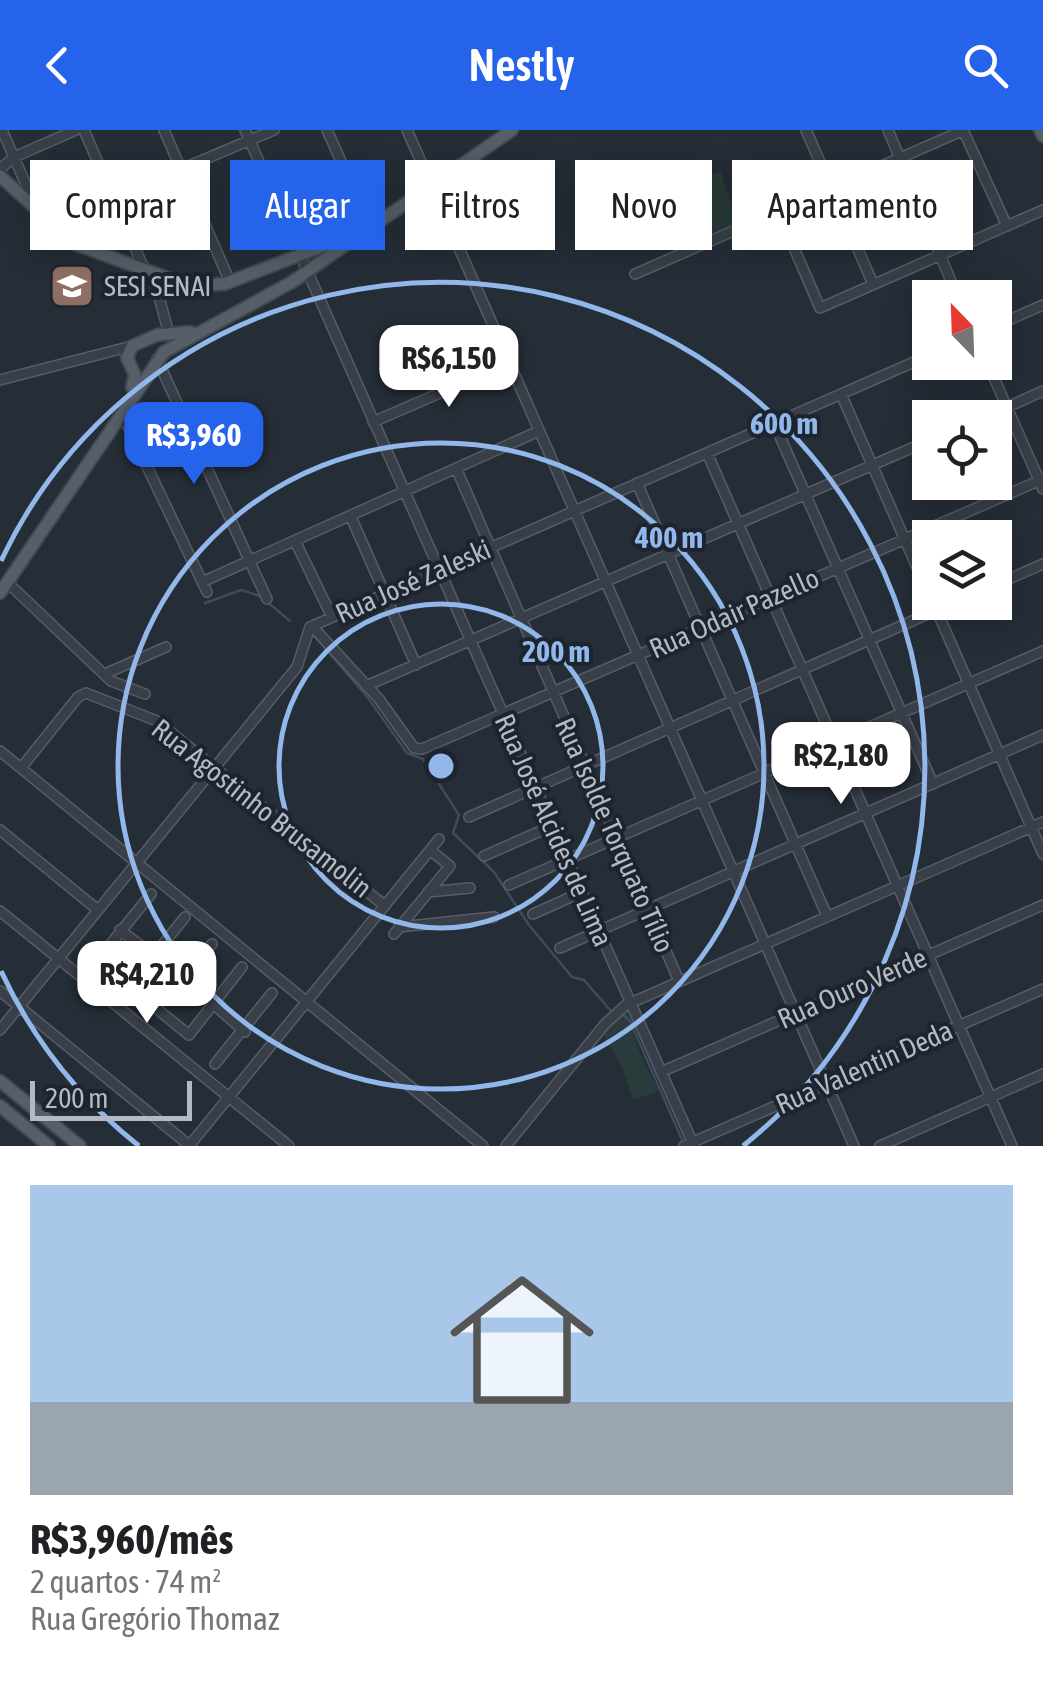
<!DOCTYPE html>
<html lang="pt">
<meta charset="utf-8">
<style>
:root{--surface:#fff;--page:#f6f6f6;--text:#202124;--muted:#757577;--line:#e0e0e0;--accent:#2563eb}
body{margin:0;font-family:"Asap Condensed",sans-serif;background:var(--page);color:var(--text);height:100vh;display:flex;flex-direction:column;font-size:38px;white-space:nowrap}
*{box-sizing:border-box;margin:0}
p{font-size:32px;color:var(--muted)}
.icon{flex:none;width:55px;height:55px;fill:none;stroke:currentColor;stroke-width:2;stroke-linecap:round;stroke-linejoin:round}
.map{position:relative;height:1016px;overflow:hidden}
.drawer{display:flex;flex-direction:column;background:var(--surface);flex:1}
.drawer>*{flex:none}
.top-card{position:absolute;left:30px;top:30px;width:985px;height:90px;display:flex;gap:20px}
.needle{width:65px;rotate:337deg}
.fabs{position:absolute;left:912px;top:150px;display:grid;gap:20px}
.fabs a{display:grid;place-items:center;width:100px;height:100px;border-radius:0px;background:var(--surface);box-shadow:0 5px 25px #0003;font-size:50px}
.scale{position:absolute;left:30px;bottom:25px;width:162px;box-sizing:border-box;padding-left:10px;border:5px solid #b3bac4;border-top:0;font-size:28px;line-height:35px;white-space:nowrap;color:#b3bac4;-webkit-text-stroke:8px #1d242d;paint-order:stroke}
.price{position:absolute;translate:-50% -85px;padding:0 22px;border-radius:20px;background:#fff;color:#222;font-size:32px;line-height:65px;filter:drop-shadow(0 2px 5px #0008)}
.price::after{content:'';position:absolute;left:50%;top:60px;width:30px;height:22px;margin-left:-15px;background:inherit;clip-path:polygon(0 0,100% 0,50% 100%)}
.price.current{background:var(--accent);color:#fff}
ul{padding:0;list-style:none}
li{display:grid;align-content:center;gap:20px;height:530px;padding:0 30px}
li+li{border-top:2px solid var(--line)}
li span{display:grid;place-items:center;height:310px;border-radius:0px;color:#555}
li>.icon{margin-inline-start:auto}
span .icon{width:180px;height:180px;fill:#fffc;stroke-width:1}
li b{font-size:42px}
.chip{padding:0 35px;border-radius:0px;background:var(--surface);box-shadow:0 5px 25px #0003;font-size:35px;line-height:90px}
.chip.current{background:var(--accent);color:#fff}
header{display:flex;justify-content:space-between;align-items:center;height:130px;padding:0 30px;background:var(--accent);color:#fff;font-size:45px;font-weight:600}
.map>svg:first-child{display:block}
.green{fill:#293b3a}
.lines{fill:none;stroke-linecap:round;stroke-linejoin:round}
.stream{stroke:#3c4c5e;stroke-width:2.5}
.minor-casing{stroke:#565d66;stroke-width:12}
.major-casing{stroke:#414851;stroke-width:15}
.minor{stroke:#383f48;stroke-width:9}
.major{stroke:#565e68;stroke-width:11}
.ring{fill:none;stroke:#92b7ea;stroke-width:5}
.labels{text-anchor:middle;stroke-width:8;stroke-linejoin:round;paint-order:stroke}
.poi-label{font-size:28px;fill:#b3bac4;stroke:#1d242d;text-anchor:start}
.street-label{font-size:28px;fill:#b3bac4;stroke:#1d242d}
.centre{fill:#92b7ea;stroke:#1d242d;stroke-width:5}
.ring-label{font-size:30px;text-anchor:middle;font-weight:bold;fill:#92b7ea;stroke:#1d242d;stroke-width:8;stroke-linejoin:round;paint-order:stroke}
</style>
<header><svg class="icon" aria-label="back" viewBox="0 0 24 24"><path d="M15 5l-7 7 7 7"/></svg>Nestly<svg class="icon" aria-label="search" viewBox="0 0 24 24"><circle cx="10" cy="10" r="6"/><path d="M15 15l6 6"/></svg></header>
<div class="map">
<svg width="1043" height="1016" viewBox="0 0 1043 1016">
<rect width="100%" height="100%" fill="#252d37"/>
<path class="green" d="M 721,42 L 737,93 L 685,115 L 670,55 Z
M 628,878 L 636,887 C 627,908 650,941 659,961 L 633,970 L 621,934 L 603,905 Z"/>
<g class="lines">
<path class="stream" d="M 266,471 L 290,491
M 205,473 L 241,460 L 260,466
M 311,502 L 368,568 L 407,623 L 423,629 L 459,685 L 453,703 L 494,742 L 529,795 L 572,847 L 584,850 L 611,881
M 623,885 L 630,891 L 683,1012"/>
<defs>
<path id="minor" d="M 2,0 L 35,75
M 84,0 L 145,141 L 156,156 L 169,204
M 164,0 L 230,152
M 245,0 L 694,1016
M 327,0 L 371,98
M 407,0 L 854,1016
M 806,0 L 873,154
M 888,0 L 958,168
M 963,0 L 1007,96
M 0,39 L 14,27 L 76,0
M 113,68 L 274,0
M 778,81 L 820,178 L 1043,80
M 635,144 L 964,0
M 995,196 L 1043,175
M 157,229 L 267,469
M 987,232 L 1043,359
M 0,250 L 132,216
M 841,264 L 930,467
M 120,280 L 207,462
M 983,288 L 1043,261
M 373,292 L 509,233
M 774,293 L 933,654
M 707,323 L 1012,1016
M 456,338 L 679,851
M 637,353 L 827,786
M 351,387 L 416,535
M 295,411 L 332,487
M 7,452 L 111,551 L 145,564
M 202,452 L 539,301
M 995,455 L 1043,434
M 933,472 L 1043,724
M 312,496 L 379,569 L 414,618 L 422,619 L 1043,349
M 107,543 L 166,517
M 366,556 L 930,310
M 0,621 L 483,1016
M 21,638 L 78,567 L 86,563 L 157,591 L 385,776
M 469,687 L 955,472
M 0,700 L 98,780
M 484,726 L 552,696
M 509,755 L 1043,521
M 428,762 L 470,758
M 0,781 L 289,1016
M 533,784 L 582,762
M 185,787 L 129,856 L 189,905 L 242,837
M 399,797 L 494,787
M 120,800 L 184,848 L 245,902
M 394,804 L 450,736 L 430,720
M 560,818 L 1043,605
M 93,836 L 151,764
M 184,848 L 212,814
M 0,861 L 190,1016
M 0,900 L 297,537 L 310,497 L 930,225
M 215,934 L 272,863
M 661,942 L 1043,775
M 189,1016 L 439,709
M 506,1016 L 605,894 L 626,875 L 1043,692
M 684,1016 L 1043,859
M 880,1016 L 1043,944"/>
<path id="major" d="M 1040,0 L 1043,6
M 0,46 L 75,114 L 189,156 L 224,154 L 352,105
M 132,257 L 135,245 L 127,228 L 132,216 L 157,205 L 190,202
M 0,463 L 164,222 L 292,152 L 512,0
M 0,951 L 80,1016
M 0,976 L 49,1016"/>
</defs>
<use href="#minor" class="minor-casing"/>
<use href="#major" class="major-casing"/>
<use href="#minor" class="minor"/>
<use href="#major" class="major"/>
</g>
<g class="ring">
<circle cx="441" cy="636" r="162"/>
<circle cx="441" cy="636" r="323"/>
<path d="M139 1016A485 485 0 0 1 1 841M1 431A485 485 0 1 1 743 1016"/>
</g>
<defs>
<symbol id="university-square" viewBox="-11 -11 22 22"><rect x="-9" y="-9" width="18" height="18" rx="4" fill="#8d6e63" stroke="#1d242d"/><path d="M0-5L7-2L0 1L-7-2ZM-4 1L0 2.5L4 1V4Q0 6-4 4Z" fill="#fff"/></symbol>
</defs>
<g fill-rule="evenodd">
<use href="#university-square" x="47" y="131" width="50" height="50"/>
</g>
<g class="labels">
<g class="poi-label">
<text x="104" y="166">SESI SENAI</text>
</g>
<g class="street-label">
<text transform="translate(413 451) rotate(-24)" y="10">Rua José Zaleski</text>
<text transform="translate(734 483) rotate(-24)" y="10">Rua Odair Pazello</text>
<text transform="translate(262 678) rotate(38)" y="10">Rua Agostinho Brusamolin</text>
<text transform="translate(554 700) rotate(66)" y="10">Rua José Alcides de Lima</text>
<text transform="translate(615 705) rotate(66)" y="10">Rua Isolde Torquato Tílio</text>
<text transform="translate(852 858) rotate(-24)" y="10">Rua Ouro Verde</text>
<text transform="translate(864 937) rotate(-24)" y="10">Rua Valentin Deda</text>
</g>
</g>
<circle cx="441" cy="636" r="15" class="centre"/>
<g class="ring-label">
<text x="784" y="304">600 m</text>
<text x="669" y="418">400 m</text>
<text x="556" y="532">200 m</text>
</g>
</svg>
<div class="fabs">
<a><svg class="needle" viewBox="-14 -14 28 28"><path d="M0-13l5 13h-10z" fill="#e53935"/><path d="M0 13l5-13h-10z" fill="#757577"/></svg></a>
<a><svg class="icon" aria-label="locate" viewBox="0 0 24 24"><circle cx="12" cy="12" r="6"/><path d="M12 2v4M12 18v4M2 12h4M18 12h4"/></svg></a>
<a><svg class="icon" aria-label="layers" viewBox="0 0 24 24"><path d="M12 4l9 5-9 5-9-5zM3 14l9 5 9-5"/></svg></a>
</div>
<div class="scale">200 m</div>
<b class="price" style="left:449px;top:280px">R$6,150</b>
<b class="price current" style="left:194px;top:357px">R$3,960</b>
<b class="price" style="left:841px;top:677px">R$2,180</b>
<b class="price" style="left:147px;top:896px">R$4,210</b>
<div class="top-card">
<a class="chip">Comprar</a>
<a class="chip current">Alugar</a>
<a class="chip">Filtros</a>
<a class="chip">Novo</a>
<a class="chip">Apartamento</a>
</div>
</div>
<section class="drawer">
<ul>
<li><span style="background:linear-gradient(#a9c7e8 70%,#9aa5b1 0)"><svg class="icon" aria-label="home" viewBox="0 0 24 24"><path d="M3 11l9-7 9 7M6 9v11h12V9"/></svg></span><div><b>R$3,960/mês</b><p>2 quartos · 74 m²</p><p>Rua Gregório Thomaz</p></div></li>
</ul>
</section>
